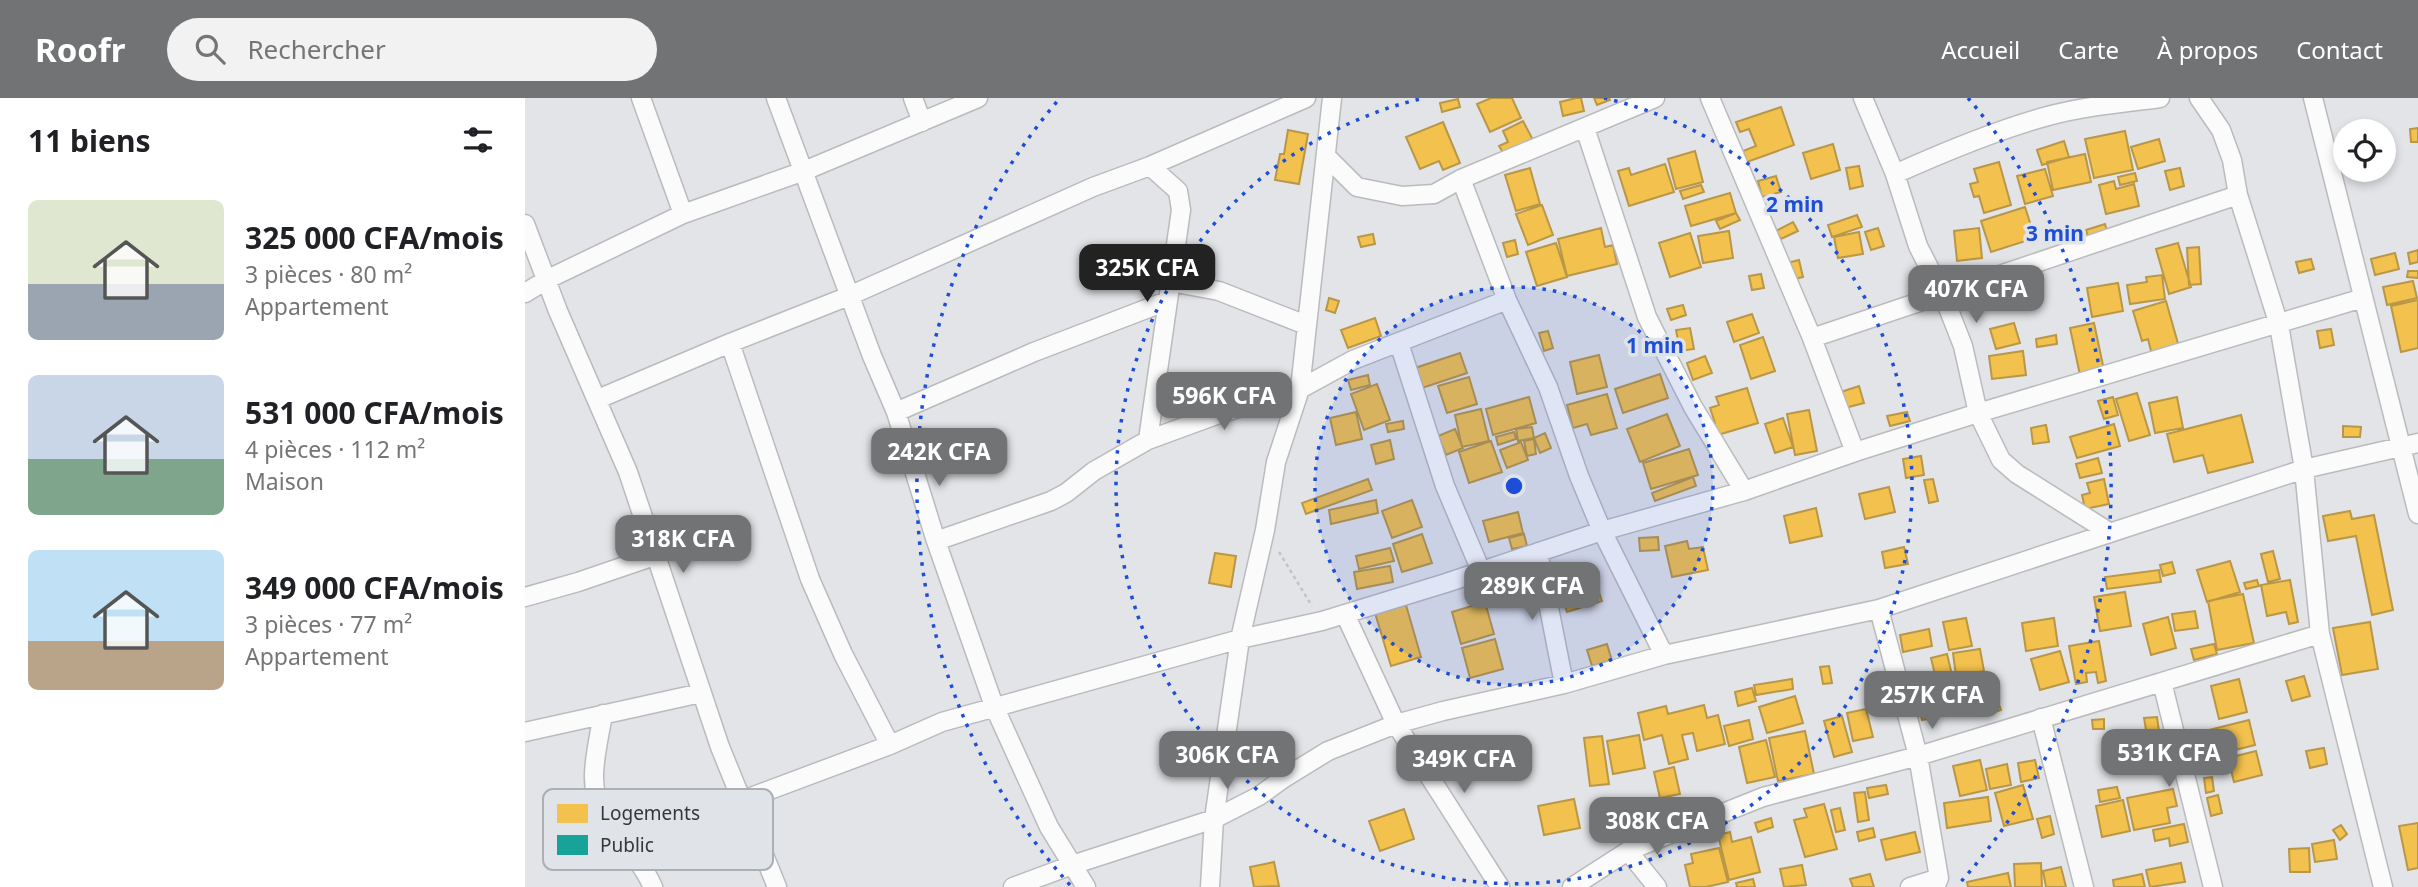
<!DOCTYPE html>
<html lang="fr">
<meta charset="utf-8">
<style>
:root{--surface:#fff;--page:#f2f2f2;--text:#202124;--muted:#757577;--accent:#717375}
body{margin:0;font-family:"Noto Sans",sans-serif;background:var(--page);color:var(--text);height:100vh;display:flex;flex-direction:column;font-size:26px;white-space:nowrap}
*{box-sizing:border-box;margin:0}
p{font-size:23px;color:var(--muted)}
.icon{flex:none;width:38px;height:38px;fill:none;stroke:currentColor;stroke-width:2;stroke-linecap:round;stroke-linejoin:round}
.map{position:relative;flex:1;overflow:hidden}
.details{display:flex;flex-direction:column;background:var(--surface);width:525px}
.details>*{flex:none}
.fabs{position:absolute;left:1808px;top:21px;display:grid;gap:14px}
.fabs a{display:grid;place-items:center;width:63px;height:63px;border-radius:50%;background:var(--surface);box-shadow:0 4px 10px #0003;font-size:35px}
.price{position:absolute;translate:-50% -60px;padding:0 16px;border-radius:14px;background:var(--accent);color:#fff;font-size:23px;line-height:46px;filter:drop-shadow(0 2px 4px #0008)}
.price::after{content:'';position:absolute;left:50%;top:42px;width:21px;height:16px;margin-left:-10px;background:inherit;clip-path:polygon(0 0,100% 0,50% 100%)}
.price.current{background:#222;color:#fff}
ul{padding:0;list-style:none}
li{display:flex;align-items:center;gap:21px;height:175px;padding:0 28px}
li span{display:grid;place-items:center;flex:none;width:196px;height:140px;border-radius:10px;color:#555}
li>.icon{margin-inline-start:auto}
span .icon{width:84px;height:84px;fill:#fffc;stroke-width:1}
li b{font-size:30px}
h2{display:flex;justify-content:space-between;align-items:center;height:84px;padding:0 28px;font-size:30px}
header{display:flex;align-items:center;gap:42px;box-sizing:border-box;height:98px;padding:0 35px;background:var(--accent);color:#fff}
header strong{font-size:33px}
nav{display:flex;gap:38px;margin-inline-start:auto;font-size:24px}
.search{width:490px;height:63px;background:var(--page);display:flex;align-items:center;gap:18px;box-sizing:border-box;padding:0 24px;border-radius:38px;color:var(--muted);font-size:26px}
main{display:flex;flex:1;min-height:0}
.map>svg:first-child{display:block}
.homes{fill:#f2c14e;stroke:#b99747;stroke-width:2}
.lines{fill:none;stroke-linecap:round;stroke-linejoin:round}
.minor-casing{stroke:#b9bbbd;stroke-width:21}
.path{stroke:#c2c3c3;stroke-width:2.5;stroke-dasharray:3.5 3.5;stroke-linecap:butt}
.minor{stroke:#fbfbfb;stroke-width:18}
.ring{fill:none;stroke:#1d4ed8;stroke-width:3.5;stroke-dasharray:3.5 7}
.key{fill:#e0e4e9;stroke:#acb0b4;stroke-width:2}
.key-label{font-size:19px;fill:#343637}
.centre{fill:#1d4ed8;stroke:#e0e4e9;stroke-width:3.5}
.ring-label{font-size:21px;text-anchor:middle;font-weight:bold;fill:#1d4ed8;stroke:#e0e4e9;stroke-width:7;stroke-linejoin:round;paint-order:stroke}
</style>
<header>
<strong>Roofr</strong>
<div class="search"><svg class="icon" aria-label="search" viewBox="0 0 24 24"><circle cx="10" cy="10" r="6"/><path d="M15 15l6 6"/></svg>Rechercher</div>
<nav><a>Accueil</a><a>Carte</a><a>À propos</a><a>Contact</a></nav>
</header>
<main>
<section class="details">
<h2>11 biens<svg class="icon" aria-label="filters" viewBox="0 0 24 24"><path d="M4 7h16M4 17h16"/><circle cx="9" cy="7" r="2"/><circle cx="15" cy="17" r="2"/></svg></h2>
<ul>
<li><span style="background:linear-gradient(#dfe7d0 60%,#9aa5b1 0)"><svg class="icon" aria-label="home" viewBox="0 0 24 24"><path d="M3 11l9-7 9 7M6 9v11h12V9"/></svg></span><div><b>325 000 CFA/mois</b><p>3 pièces · 80 m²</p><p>Appartement</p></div></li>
<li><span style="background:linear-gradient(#c9d6e8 60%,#7fa58c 0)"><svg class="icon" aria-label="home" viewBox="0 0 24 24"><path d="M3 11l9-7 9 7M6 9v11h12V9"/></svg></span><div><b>531 000 CFA/mois</b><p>4 pièces · 112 m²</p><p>Maison</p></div></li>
<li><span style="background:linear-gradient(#bfe0f5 65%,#b9a48a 0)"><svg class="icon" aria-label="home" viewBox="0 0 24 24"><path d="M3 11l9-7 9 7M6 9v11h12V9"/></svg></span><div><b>349 000 CFA/mois</b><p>3 pièces · 77 m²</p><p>Appartement</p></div></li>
</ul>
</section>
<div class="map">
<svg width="1893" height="789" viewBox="0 0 1893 789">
<rect width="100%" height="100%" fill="#e2e4e7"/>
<path class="homes" d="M 966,0 L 987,0 L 996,20 L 965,34 L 952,6 Z
M 1051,0 L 1056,0 L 1059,13 L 1038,18 L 1035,4 Z
M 1069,0 L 1084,0 L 1085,2 L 1072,7 Z
M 933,1 L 935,9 L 917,14 L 915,5 Z
M 1256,9 L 1269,47 L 1222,64 L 1218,53 L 1231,48 L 1224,31 L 1215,34 L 1211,24 Z
M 998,23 L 1008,42 L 979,56 L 974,48 L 983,44 L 978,33 Z
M 918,24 L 935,65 L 918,72 L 914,63 L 895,71 L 881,39 Z
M 1893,30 L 1893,44 L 1886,44 L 1885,31 Z
M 763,32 L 783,36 L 774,86 L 750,82 L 755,56 L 759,56 Z
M 1600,33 L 1608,72 L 1569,80 L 1560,41 Z
M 1634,41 L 1640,63 L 1613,71 L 1606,49 Z
M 1539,43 L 1544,59 L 1517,67 L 1512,52 Z
M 1308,46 L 1315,72 L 1286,81 L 1278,55 Z
M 1170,53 L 1178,84 L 1151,91 L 1143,61 Z
M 1560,56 L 1566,84 L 1528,92 L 1522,64 Z
M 1474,64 L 1486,107 L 1459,115 L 1454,98 L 1449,99 L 1445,86 L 1453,84 L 1449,71 Z
M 1140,66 L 1149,94 L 1104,108 L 1093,73 L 1104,70 L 1106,77 Z
M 1334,68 L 1338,88 L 1325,91 L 1321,70 Z
M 1005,70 L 1015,106 L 991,113 L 980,77 Z
M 1655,70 L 1659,88 L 1645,92 L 1640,73 Z
M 1520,71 L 1528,98 L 1500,106 L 1492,78 Z
M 1610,75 L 1612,83 L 1595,87 L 1593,79 Z
M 1251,78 L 1256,94 L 1237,99 L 1233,83 Z
M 1589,83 L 1591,91 L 1609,86 L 1614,108 L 1581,116 L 1574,87 Z
M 1176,87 L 1179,94 L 1158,101 L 1155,93 Z
M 1205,95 L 1211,115 L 1166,128 L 1160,108 Z
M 1017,107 L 1028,137 L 1003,147 L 991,116 Z
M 1500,109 L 1510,140 L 1466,154 L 1456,123 Z
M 1211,115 L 1215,122 L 1195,131 L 1191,123 Z
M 1332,117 L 1337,129 L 1307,139 L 1303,127 Z
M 1268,124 L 1273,133 L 1256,141 L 1251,133 Z
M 1580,126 L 1583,137 L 1564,142 L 1561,132 Z
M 1076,130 L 1080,149 L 1088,147 L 1092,166 L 1042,178 L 1033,141 Z
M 1353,130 L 1359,148 L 1346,152 L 1340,134 Z
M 1454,130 L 1457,160 L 1432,163 L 1429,133 Z
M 1204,133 L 1208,160 L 1178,165 L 1173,138 Z
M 1334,134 L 1338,156 L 1313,160 L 1309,139 Z
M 1165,135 L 1176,169 L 1145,179 L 1134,145 Z
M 848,136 L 850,146 L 836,149 L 833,139 Z
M 990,142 L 993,156 L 982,159 L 978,145 Z
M 1031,145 L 1042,179 L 1012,188 L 1001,154 Z
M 1653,145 L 1666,189 L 1644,196 L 1631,151 Z
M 1674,149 L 1676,186 L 1664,187 L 1662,150 Z
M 1893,152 L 1893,164 L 1885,166 L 1883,155 Z
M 1870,155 L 1874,171 L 1850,177 L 1846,161 Z
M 1786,161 L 1789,171 L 1774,175 L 1771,164 Z
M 1274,162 L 1278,179 L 1266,182 L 1262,165 Z
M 1883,173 L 1893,173 L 1893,180 L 1882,179 Z
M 1236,176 L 1239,190 L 1227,192 L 1224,178 Z
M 1637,177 L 1640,201 L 1605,206 L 1602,187 L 1622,184 L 1621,179 Z
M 1888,183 L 1892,200 L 1862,207 L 1858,189 Z
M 1593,185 L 1598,213 L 1567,219 L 1562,190 Z
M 804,200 L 814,203 L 810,215 L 801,212 Z
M 1893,202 L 1893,250 L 1876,254 L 1866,208 Z
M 1641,203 L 1654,249 L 1627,257 L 1623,241 L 1617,243 L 1608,213 Z
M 1158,207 L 1161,217 L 1146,222 L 1142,211 Z
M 1227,216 L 1234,235 L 1209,244 L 1202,224 Z
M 850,220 L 856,238 L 823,250 L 816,232 Z
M 1489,225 L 1495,245 L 1471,251 L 1465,231 Z
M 1569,225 L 1579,272 L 1555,277 L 1545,230 Z
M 1165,230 L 1169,251 L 1155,253 L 1151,232 Z
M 1806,231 L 1809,247 L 1795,250 L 1792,233 Z
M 1023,233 L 1028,250 L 1019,253 L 1014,235 Z
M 1531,237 L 1532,246 L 1512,249 L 1511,241 Z
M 1238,239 L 1250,273 L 1226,281 L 1215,247 Z
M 1498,253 L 1501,277 L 1467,281 L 1464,258 Z
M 935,255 L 942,275 L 897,290 L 890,270 Z
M 1074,257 L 1082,289 L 1052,296 L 1045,264 Z
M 1180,258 L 1187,275 L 1168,282 L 1162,265 Z
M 1135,276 L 1143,300 L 1098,315 L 1090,291 Z
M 843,277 L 845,287 L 826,292 L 823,282 Z
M 944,279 L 952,306 L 922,315 L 913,288 Z
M 852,286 L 865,322 L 839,332 L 826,296 Z
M 1334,288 L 1339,305 L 1320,310 L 1316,294 Z
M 1222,290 L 1233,325 L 1186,339 L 1182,328 L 1190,325 L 1185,310 L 1194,307 L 1191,299 Z
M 1612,295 L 1625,337 L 1604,343 L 1591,301 Z
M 1082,296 L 1092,330 L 1066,337 L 1062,326 L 1048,330 L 1042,307 Z
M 1004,299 L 1011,325 L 968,337 L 961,311 Z
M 1588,299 L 1593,317 L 1579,321 L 1573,303 Z
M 1652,299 L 1658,330 L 1630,335 L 1624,305 Z
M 956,311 L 964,343 L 937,349 L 930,317 Z
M 1284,312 L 1292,353 L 1270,357 L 1262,316 Z
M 831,314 L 837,341 L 811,347 L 805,320 Z
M 1382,314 L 1385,323 L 1365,328 L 1362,318 Z
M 1142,316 L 1155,348 L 1115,364 L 1102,331 Z
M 1716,317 L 1728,364 L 1683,375 L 1678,357 L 1649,364 L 1642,336 Z
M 1258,320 L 1268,349 L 1250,355 L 1240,326 Z
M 878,323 L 879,331 L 863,334 L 861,326 Z
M 1589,326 L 1595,348 L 1552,360 L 1545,339 Z
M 1521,327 L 1524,344 L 1508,346 L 1506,330 Z
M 1818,328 L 1836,329 L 1835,339 L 1818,339 Z
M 1007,329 L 1009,340 L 993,343 L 991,331 Z
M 930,331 L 938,350 L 921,357 L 913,338 Z
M 989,334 L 991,341 L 973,347 L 971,339 Z
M 1020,335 L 1026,350 L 1015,355 L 1009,340 Z
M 1009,341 L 1011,356 L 1002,358 L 999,343 Z
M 865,342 L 869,361 L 851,366 L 846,347 Z
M 966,343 L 977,374 L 944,385 L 934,354 Z
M 996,344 L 1003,362 L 982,370 L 975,352 Z
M 1164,351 L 1173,377 L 1126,391 L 1118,365 Z
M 1396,358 L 1399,377 L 1381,380 L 1378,361 Z
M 1573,360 L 1577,375 L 1555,380 L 1551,366 Z
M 1168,379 L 1171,388 L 1130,403 L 1127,395 Z
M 843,381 L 847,392 L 781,416 L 777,405 Z
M 1408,381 L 1413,403 L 1404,405 L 1399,382 Z
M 1579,381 L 1584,406 L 1560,411 L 1557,397 L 1565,395 L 1562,385 Z
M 1364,389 L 1370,414 L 1340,421 L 1334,396 Z
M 851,402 L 853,415 L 806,426 L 804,412 Z
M 887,402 L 897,429 L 867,440 L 857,413 Z
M 1291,410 L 1297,438 L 1265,445 L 1259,418 Z
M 1825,413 L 1827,421 L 1849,417 L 1868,512 L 1847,517 L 1831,438 L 1803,443 L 1798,418 Z
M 993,414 L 998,435 L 964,444 L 958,423 Z
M 897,436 L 907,465 L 877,474 L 868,446 Z
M 999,436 L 1002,448 L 987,451 L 984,440 Z
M 1133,439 L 1134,452 L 1115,453 L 1114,440 Z
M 1162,443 L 1164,451 L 1178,449 L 1183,472 L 1147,479 L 1140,448 Z
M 1379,449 L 1383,466 L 1360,470 L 1357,454 Z
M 865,450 L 869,463 L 834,471 L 831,458 Z
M 1748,453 L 1755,481 L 1743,484 L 1736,456 Z
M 690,455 L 711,458 L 706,489 L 684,485 Z
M 1705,463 L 1715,494 L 1682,504 L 1672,472 Z
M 1647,464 L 1650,475 L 1638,478 L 1635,467 Z
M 1039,466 L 1042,476 L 1065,468 L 1077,503 L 1042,514 L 1027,469 Z
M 865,468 L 868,484 L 832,491 L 829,474 Z
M 1634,472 L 1636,484 L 1582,491 L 1580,479 Z
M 989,480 L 996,503 L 982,507 L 975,484 Z
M 1732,482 L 1734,488 L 1721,491 L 1719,485 Z
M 1765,482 L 1773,524 L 1764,526 L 1761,514 L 1742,518 L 1736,487 Z
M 1600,494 L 1606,528 L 1575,533 L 1569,499 Z
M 1718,496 L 1729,545 L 1692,552 L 1683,503 Z
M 960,504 L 969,536 L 936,546 L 927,514 Z
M 881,507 L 896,559 L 866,568 L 850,515 Z
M 1670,513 L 1673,530 L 1650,533 L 1647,516 Z
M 1643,519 L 1651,550 L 1626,557 L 1618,526 Z
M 1441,520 L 1447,548 L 1424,552 L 1418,524 Z
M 1529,520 L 1533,548 L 1501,553 L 1497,525 Z
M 1845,524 L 1853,571 L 1817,577 L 1808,530 Z
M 1404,531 L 1407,548 L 1378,554 L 1375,537 Z
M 970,541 L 978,571 L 945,580 L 937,550 Z
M 1574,543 L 1581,583 L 1573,585 L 1571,574 L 1561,575 L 1562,584 L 1551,586 L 1544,548 Z
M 1082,546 L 1087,563 L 1067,568 L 1062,552 Z
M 1689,546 L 1692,556 L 1669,562 L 1666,551 Z
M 1455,551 L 1459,573 L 1431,578 L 1428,555 Z
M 1535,553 L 1544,584 L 1515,592 L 1506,561 Z
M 1422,556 L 1428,581 L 1412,585 L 1406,560 Z
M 1304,568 L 1307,585 L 1298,586 L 1295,569 Z
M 1462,574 L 1476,612 L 1459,618 L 1456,611 L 1443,615 L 1432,584 Z
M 1408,575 L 1410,586 L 1397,588 L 1395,577 Z
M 1779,578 L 1785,598 L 1767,603 L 1761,583 Z
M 1267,581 L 1268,591 L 1231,597 L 1229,587 Z
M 1714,581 L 1722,614 L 1694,621 L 1686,588 Z
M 1431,584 L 1438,613 L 1397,622 L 1394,607 L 1407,604 L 1404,590 Z
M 1227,590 L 1231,603 L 1213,608 L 1210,594 Z
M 1270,598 L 1278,625 L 1242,635 L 1234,609 Z
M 1179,607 L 1182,620 L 1193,617 L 1200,646 L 1172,653 L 1168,635 L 1157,637 L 1163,661 L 1144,666 L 1137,637 L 1119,642 L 1113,615 L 1141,608 L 1143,616 Z
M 1341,611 L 1348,639 L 1328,643 L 1322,615 Z
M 1317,618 L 1327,654 L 1309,659 L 1299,623 Z
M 1632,619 L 1636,648 L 1624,650 L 1619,620 Z
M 1579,621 L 1579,631 L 1568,631 L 1567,622 Z
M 1224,622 L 1228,641 L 1204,648 L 1199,628 Z
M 1724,622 L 1730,647 L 1690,657 L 1684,632 Z
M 1280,633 L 1289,676 L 1253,683 L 1244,640 Z
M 1613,634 L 1618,655 L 1592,661 L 1587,640 Z
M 1114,637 L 1120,670 L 1088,676 L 1082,643 Z
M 1077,638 L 1084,686 L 1065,688 L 1059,640 Z
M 1241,642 L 1250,679 L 1222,685 L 1214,649 Z
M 1678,646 L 1680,660 L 1672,661 L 1669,647 Z
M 1799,650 L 1802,666 L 1785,670 L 1781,653 Z
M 1731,653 L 1737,677 L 1709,684 L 1703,660 Z
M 1455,662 L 1462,692 L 1435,698 L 1428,668 Z
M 1510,662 L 1514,680 L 1496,684 L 1493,665 Z
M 1482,666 L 1486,687 L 1465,691 L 1461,671 Z
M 1149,669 L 1155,696 L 1135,700 L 1129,674 Z
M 1687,679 L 1689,693 L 1681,695 L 1679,680 Z
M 1361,687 L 1363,696 L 1344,700 L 1342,690 Z
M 1498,687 L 1508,721 L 1479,728 L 1470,695 Z
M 1592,689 L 1595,700 L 1575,704 L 1573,692 Z
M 1648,691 L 1652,708 L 1642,710 L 1645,725 L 1609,732 L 1602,700 Z
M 1340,694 L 1344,722 L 1333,724 L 1329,695 Z
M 1693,697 L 1697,715 L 1686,718 L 1682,700 Z
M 1463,699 L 1466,723 L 1422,730 L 1419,705 Z
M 1049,701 L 1055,730 L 1019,737 L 1013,708 Z
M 1598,702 L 1605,733 L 1577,739 L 1571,708 Z
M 1299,706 L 1312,751 L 1280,759 L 1269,722 L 1282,719 L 1279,711 Z
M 1315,710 L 1320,732 L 1311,734 L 1306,712 Z
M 879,711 L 889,741 L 855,753 L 844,723 Z
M 1525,718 L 1529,736 L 1517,740 L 1512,721 Z
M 1246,720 L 1248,729 L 1233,734 L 1230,725 Z
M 1893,725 L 1893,770 L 1883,772 L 1874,728 Z
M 1098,726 L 1100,735 L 1080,740 L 1078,731 Z
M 1659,726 L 1663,744 L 1645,748 L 1644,740 L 1630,743 L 1628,732 Z
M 1816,727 L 1822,736 L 1815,742 L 1808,732 Z
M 1348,730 L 1350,739 L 1334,743 L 1332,734 Z
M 1205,734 L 1207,744 L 1226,739 L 1235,774 L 1204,782 L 1193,737 Z
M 1390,734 L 1395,754 L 1361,762 L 1356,742 Z
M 1809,742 L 1812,761 L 1790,764 L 1787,746 Z
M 1194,750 L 1203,784 L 1181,789 L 1165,789 L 1160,767 L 1168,765 L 1166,756 Z
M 1784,750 L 1785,774 L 1765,774 L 1764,751 Z
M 749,764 L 754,788 L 729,789 L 725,769 Z
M 1516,765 L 1517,789 L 1490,789 L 1489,766 Z
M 1656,765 L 1660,784 L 1625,789 L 1621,772 Z
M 1277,767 L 1281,787 L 1259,789 L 1255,771 Z
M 1536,769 L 1541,789 L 1521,789 L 1518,773 Z
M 1483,775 L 1486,789 L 1443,789 L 1442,784 Z
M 1345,776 L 1349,789 L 1328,789 L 1325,781 Z
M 1617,776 L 1620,789 L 1589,789 L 1588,782 Z
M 1228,781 L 1230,789 L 1212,789 L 1211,785 Z"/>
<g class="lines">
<defs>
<path id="minor" d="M 116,0 L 158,116
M 251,0 L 347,258 L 371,314 L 411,443 L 469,608 L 524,729 L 561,789
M 388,0 L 397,24
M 1185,0 L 1287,240 L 1330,354
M 1338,0 L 1370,76 L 1393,148 L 1418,197 L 1438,248 L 1453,315 L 1476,362 L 1492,376 L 1584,434
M 1674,0 L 1696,32 L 1707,62 L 1713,97 L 1754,227 L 1779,371 L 1795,536 L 1858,789
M 1788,0 L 1893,416
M 1060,30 L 1122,219 L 1168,309 L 1219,393
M 802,59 L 832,89 L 877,98 L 909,96 L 936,81 L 1130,0
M 1370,76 C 1419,54 1471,32 1523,18 C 1559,8 1598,5 1635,0
M 936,81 L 982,202 L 1023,289 L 1054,378 L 1077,433 L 1139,557
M 0,126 L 33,213 L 103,374 L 195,649 L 252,789
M 646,184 L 694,193 L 781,227
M 0,195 L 21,182 L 158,116 L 279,73 L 453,0
M 1287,240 L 1713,97
M 205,245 L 285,481 L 318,556 L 365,647
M 874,245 L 920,388 L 956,473
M 73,301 L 205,245 L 324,198 L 568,89 L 625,68 L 781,0
M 371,314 L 509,254 L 642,203
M 623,342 L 656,112 L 653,93 L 625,68
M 411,443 L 526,403 L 541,395 L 569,373 L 623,342 L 694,316 L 775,291 L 828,262 L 982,202
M 1013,454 L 1039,586
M 0,499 L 53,484 L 132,457
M 1354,511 L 1393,658 L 1414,780 L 1410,789
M 820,516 L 871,626 L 975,789
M 1637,584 L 1688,789
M 78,616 C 73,648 60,688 79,717 C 95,742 116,762 128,789
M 1516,620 L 1559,789
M 0,634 L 176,595
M 218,702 L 365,647 L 417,624 L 715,541 L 797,523 L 921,485 L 1077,433 L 1219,393 L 1330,354 L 1453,315 L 1838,200
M 1103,753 L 1132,789
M 488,789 L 547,767 L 689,721 L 734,698 L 759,680 L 803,653 L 871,626 L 918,613 L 1039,586 L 1139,557 L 1354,511 L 1779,371 L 1893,345
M 685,789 L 689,721 L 715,541 L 740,432 L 751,364 L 775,291 L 807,0
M 1047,789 L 1103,753 L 1238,699 L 1393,658 L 1795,536
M 1385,789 L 1414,780"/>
</defs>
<use href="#minor" class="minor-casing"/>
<path class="path" d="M 754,454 L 787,508"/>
<use href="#minor" class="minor"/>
</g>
<circle cx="989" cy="388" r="199" fill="#1d4ed8" fill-opacity=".12"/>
<g class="ring">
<circle cx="989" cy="388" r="199"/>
<path d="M1079 0A398 398 0 1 1 899 0"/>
<path d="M545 787A597 597 0 0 1 535 0M1443 0A597 597 0 0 1 1433 787"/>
</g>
<rect x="18" y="691" width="230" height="81" rx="10" class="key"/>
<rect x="32" y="706" width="31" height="19" fill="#f2c14e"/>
<rect x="32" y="737" width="31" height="20" fill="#17a398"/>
<g class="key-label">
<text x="75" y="722">Logements</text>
<text x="75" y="754">Public</text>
</g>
<circle cx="989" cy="388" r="10" class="centre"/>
<g class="ring-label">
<text x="1270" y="114">2 min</text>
<text x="1530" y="143">3 min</text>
<text x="1130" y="255">1 min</text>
</g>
</svg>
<div class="fabs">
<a><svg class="icon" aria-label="locate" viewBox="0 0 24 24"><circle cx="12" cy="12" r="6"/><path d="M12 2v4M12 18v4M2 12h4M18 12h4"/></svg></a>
</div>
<b class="price current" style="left:622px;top:206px">325K CFA</b>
<b class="price" style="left:1451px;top:227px">407K CFA</b>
<b class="price" style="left:699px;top:334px">596K CFA</b>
<b class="price" style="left:414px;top:390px">242K CFA</b>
<b class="price" style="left:158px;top:477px">318K CFA</b>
<b class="price" style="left:1007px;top:524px">289K CFA</b>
<b class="price" style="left:1407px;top:633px">257K CFA</b>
<b class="price" style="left:1644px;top:691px">531K CFA</b>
<b class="price" style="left:702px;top:693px">306K CFA</b>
<b class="price" style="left:939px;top:697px">349K CFA</b>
<b class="price" style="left:1132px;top:759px">308K CFA</b>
</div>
</main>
